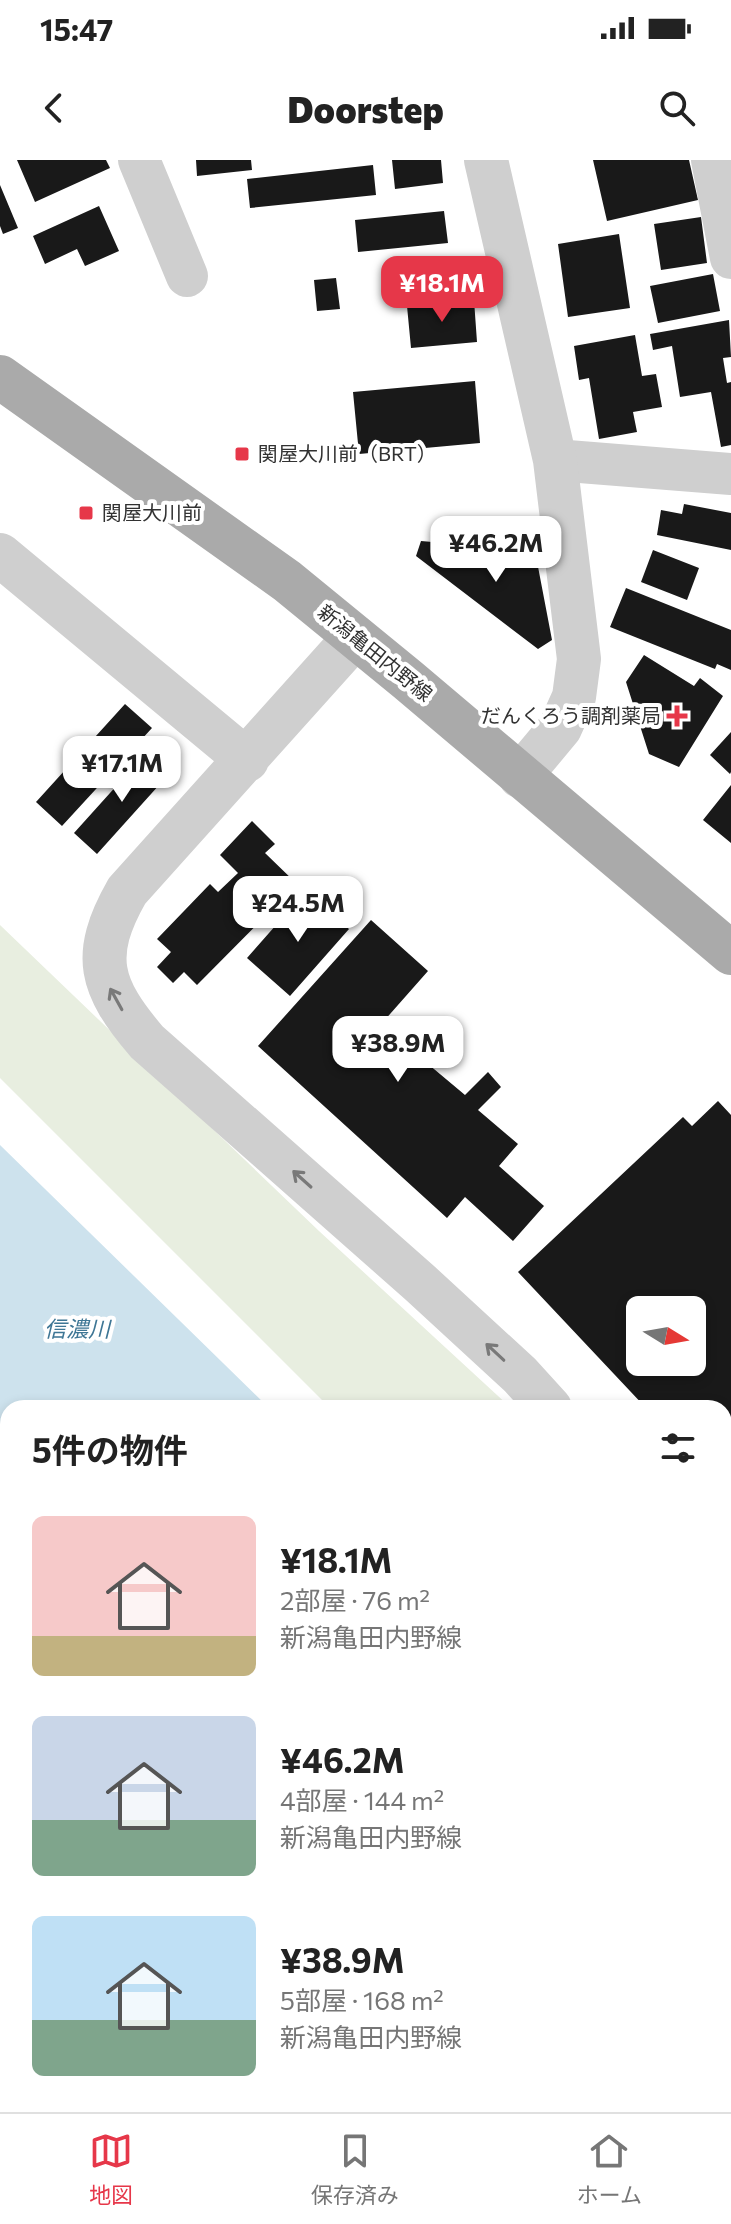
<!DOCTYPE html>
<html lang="ja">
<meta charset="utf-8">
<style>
:root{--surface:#fff;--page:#f6f6f6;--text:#222;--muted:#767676;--line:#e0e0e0;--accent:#e63749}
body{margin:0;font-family:Commissioner,"Noto Sans JP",sans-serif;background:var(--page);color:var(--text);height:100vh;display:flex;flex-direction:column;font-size:30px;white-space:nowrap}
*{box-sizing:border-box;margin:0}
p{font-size:26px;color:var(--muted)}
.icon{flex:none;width:44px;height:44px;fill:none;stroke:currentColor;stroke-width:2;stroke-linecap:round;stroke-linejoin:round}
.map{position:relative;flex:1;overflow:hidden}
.drawer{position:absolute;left:0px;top:1240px;width:732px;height:712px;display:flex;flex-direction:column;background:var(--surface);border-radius:24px 24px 0 0;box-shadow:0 4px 12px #0003}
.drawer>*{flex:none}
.needle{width:52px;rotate:101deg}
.buttons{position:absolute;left:626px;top:1136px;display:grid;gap:16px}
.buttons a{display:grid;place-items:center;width:80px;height:80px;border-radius:12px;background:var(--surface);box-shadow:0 4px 12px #0003;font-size:40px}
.price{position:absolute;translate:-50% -68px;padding:0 18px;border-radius:16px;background:#fff;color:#222;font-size:26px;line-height:52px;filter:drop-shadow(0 2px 4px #0008)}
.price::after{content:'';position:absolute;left:50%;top:48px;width:24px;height:18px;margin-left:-12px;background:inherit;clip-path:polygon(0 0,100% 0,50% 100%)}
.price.on{background:var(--accent);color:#fff}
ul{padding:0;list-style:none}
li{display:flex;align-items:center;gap:24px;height:200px;padding:0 32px}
li span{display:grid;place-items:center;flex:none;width:224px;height:160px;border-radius:12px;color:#555}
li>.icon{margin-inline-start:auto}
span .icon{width:96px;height:96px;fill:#fffc;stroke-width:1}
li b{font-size:34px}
h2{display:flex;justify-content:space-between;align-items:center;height:96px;padding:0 32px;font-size:34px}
.status{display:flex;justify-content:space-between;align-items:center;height:56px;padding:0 40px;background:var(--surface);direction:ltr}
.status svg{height:22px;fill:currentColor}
header{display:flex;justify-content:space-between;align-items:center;height:104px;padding:0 32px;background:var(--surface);font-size:36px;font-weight:800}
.menu{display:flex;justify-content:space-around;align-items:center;height:112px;border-top:2px solid var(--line);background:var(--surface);font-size:22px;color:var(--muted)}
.menu a{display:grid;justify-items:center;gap:4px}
.menu .on{color:var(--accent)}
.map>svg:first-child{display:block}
.green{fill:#e8eee0}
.water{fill:#cde2ed}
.building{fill:#191919;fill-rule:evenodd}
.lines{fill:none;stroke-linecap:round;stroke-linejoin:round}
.minor{stroke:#cfcfcf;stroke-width:42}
.tertiary{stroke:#cfcfcf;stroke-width:44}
.primary{stroke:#aaa;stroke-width:44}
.oneway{stroke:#797979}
.poi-dot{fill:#e63749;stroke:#fff;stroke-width:3}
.labels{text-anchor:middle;stroke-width:8;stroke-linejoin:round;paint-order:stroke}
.poi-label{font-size:20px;fill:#323232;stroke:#fff;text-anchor:start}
.street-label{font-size:20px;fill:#323232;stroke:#fff}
.water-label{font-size:22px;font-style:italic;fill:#3e7695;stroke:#fff}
</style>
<div class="status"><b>15:47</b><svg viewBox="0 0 49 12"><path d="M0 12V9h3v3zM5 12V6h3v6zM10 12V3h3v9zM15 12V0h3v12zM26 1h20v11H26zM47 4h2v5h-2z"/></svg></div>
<header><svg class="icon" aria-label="back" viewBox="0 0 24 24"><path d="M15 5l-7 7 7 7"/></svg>Doorstep<svg class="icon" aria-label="search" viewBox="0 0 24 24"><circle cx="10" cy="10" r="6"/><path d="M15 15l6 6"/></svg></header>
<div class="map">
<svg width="731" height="1952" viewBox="0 0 731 1952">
<rect width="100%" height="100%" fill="#fff"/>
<path class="green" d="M 0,765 L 319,1071 L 511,1248 L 330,1248 L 0,918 Z
M 724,1503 L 731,1511 L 731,1711 L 724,1702 Z"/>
<path class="water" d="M 0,985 L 269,1248 L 8,1248 L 8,1944 L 724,1944 L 724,1778 L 731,1787 L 731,1952 L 0,1952 Z"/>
<path class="building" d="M 17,0 L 106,0 L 110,8 L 35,42 Z
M 196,0 L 251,0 L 252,10 L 197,16 Z
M 392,0 L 441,0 L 443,23 L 395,29 Z
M 593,0 L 689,0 L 698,40 L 607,61 Z
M 373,5 L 376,35 L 250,48 L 247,19 Z
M 0,25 L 18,68 L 3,74 L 0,66 Z
M 99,46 L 119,91 L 85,106 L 77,89 L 45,104 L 33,76 Z
M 444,51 L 448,83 L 358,92 L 355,60 Z
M 701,57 L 707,103 L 661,110 L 654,64 Z
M 619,74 L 630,148 L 568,157 L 558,84 Z
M 713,114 L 720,151 L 658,163 L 650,126 Z
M 336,118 L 340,149 L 317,151 L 314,120 Z
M 474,140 L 477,182 L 411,188 L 407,146 Z
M 729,160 L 731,197 L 723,198 L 727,223 L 731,222 L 731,285 L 721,287 L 711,232 L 680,237 L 672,186 L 653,190 L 650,174 Z
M 635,175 L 642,216 L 656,214 L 662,247 L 633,252 L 637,272 L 599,279 L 589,218 L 579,220 L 574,186 Z
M 475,221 L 480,283 L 359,294 L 353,232 Z
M 684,344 L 731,353 L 731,390 L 657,375 L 661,350 L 682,354 Z
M 421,381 L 535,391 L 552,480 L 538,489 L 416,396 Z
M 653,390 L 699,408 L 687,440 L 641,422 Z
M 626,428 L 731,470 L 731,510 L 717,504 L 715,509 L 610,467 Z
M 644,495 L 694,526 L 700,518 L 723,536 L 679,607 L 649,594 L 626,522 Z
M 125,544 L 152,568 L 62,666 L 36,642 Z
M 731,572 L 731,612 L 730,614 L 710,595 Z
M 146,593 L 169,614 L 97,694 L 74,673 Z
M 731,625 L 731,683 L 703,660 Z
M 252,661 L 275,684 L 265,693 L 297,724 L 197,825 L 184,812 L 173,823 L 157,807 L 171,792 L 157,779 L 210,724 L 218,732 L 238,713 L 220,695 Z
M 306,731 L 349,769 L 290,836 L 247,798 Z
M 371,760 L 428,811 L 383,862 L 411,887 L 430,868 L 448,885 L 428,904 L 465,935 L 488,912 L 501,927 L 478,950 L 518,984 L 499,1006 L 544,1046 L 513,1081 L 465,1037 L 447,1058 L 258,886 Z
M 718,941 L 731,955 L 731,1318 L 724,1324 L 724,1248 L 646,1248 L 518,1112 L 683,957 L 692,966 ZM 640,1150 L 692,1150 L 692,1202 L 640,1202 Z"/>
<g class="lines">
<path class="minor" d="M 139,0 L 187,116
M 712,0 L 731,98
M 555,300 L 731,314"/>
<path class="tertiary" d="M 486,0 L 555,300 L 579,499 L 574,537 L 560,568 L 520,616
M 0,395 L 247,600
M 355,477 L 127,731 C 90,796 100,827 147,882 L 420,1123 L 520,1215 L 550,1248
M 724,1444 L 731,1453"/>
<path class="primary" d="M 0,217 L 287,421 L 408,520 L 731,793"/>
</g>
<defs><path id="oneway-shaft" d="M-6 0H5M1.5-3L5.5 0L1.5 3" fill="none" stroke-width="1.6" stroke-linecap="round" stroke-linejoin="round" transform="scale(2)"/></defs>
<g class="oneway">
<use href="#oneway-shaft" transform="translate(116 839) rotate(-119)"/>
<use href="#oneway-shaft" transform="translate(302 1019) rotate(-138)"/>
<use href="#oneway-shaft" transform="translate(495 1192) rotate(-137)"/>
</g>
<g class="poi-dot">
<rect x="234" y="286" width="16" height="16" rx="4"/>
<rect x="78" y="345" width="16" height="16" rx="4"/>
<path d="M673 544h8v8h8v8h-8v8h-8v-8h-8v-8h8z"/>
</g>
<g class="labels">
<g class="poi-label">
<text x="258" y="301">関屋大川前（BRT）</text>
<text x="102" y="360">関屋大川前</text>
<text x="661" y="563" text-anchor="end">だんくろう調剤薬局</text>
</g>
<g class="street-label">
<text transform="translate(375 493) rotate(39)" y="7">新潟亀田内野線</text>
</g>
<g class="water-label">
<text x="77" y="1177">信濃川</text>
</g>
</g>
</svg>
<div class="buttons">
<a><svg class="needle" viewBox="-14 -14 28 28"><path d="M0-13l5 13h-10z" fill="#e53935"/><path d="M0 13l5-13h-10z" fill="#767676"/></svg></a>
</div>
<b class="price on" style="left:442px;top:164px">¥18.1M</b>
<b class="price" style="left:496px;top:424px">¥46.2M</b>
<b class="price" style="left:122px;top:644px">¥17.1M</b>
<b class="price" style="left:298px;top:784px">¥24.5M</b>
<b class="price" style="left:398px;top:924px">¥38.9M</b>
<section class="drawer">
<h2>5件の物件<svg class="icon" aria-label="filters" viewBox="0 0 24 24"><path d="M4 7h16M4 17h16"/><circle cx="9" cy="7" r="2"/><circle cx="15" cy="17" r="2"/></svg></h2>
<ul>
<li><span style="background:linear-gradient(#f6c9c9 75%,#c2b280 0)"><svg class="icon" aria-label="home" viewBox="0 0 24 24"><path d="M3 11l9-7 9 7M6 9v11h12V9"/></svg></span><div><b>¥18.1M</b><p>2部屋 · 76 m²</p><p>新潟亀田内野線</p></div></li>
<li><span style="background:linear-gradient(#c9d6e8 65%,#7fa58c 0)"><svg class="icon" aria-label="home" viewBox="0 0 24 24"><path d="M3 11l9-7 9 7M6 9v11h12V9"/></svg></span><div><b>¥46.2M</b><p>4部屋 · 144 m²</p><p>新潟亀田内野線</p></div></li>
<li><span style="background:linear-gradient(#bfe0f5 65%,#7fa58c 0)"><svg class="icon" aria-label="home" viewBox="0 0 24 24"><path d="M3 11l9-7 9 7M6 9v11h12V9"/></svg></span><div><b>¥38.9M</b><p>5部屋 · 168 m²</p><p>新潟亀田内野線</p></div></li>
</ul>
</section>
</div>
<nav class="menu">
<a class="on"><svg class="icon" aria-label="map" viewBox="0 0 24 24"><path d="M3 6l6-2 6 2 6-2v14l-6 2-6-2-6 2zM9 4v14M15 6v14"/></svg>地図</a>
<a><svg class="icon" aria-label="saved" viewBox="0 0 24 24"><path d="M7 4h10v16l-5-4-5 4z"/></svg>保存済み</a>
<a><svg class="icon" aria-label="home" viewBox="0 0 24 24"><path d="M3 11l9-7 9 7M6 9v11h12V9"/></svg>ホーム</a>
</nav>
